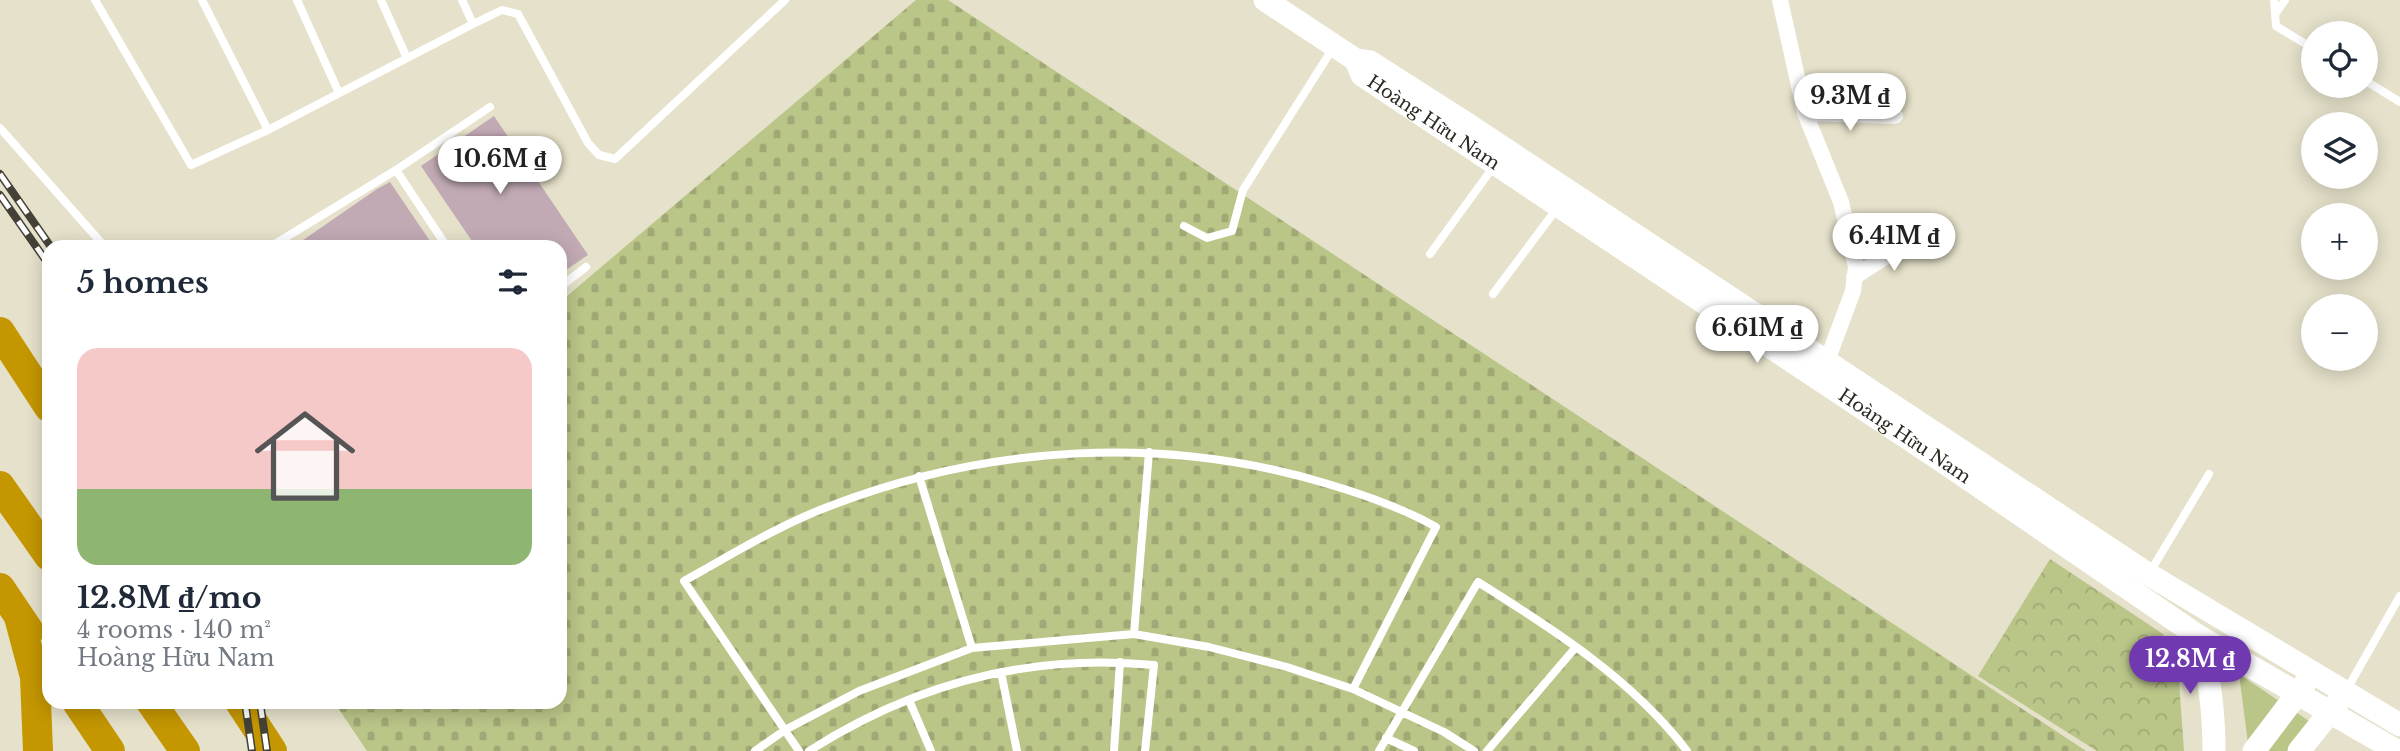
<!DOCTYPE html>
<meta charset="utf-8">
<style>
:root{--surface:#fff;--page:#f6f6f7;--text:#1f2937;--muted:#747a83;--accent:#7139b0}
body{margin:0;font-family:"Libre Baskerville",serif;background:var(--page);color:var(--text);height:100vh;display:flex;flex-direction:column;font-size:26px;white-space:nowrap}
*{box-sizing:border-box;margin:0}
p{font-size:23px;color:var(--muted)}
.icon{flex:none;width:38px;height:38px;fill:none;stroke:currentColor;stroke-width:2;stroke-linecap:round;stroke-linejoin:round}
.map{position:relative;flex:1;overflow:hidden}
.drawer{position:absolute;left:42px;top:240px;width:525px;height:469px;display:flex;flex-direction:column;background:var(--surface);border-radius:21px;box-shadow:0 4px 18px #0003}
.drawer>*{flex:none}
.tools{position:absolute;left:2301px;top:21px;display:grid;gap:14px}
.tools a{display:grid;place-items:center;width:77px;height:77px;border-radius:50%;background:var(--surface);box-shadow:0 4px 18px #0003;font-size:35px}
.price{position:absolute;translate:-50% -60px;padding:0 16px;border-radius:24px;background:#fff;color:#222;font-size:23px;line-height:46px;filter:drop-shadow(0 2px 4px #0008)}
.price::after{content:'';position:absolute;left:50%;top:42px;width:21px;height:16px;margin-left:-10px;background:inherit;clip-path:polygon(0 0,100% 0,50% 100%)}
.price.on{background:var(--accent);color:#fff}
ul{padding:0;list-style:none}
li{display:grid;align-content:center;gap:14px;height:371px;padding:0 35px}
li span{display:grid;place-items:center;height:217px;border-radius:21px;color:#555}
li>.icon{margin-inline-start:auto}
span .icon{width:126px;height:126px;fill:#fffc;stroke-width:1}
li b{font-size:30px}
h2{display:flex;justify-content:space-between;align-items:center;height:84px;padding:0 35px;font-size:30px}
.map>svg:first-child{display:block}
.green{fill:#bac588}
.forest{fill:url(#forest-crowns)}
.cemetery{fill:url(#cemetery-stones)}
.building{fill:#c2aab5}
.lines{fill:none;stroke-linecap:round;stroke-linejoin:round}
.lane{stroke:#fff;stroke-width:8}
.street{stroke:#fff;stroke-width:16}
.secondary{stroke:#fff;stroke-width:23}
.highway{stroke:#c49600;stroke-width:30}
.rail-casing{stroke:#444137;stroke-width:8}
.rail{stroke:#fff;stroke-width:5;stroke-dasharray:16;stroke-linecap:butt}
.labels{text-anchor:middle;stroke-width:5;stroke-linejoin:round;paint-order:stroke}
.street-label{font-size:18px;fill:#2b2920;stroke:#fff}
</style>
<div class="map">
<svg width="2400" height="751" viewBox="0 0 2400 751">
<defs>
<pattern id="forest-crowns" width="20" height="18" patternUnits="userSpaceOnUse" patternTransform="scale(1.75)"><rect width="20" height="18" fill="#bac588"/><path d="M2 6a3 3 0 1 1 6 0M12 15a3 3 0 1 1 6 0" fill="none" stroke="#a0a975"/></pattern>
<pattern id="cemetery-stones" width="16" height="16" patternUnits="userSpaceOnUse" patternTransform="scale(1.75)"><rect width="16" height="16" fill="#bac588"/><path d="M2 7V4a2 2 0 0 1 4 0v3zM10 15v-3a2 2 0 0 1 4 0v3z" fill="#a0a975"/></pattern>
</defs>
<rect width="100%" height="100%" fill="#e5e1ca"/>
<path class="green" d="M 2239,674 L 2315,725 L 2296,751 L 2249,751 Z"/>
<path class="forest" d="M 2050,559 L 2163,634 L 2178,668 L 2184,751 L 2097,751 L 1978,676 Z"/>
<path class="cemetery" d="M 916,0 L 948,0 L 2086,751 L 367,751 L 334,702 L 560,702 L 560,302 Z"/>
<path class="building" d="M 494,116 L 588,255 L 560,274 L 560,247 L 476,247 L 421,166 Z
M 390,182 L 434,247 L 293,247 L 377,189 Z"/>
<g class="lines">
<path class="lane" d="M 95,0 L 191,165 L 268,130 L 473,24
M 202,0 L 268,130
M 297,0 L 339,93
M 381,0 L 406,56
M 462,0 L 473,24 L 502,10 L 518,14 L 588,143 L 599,155 L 615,159 L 785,0
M 2274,0 L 2276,26 L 2314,49
M 2276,13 L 2285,0
M 2366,81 L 2400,102
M 0,128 L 105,247
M 396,170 L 447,247
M 1184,226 L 1207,238 L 1232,231 L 1243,190 L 1333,48
M 270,247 L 396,170 L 490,107
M 1430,254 L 1494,166
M 560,287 L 586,267
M 1493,294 L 1558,207
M 919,476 L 972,648
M 2150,572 L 2209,474
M 1134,634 L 1149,452
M 1001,672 L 1017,751
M 2346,691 L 2400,596
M 909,700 L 931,751
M 1386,738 L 1414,751
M 755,751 L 785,730 L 859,691 L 972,648 L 1134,634 L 1209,647 L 1287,667 L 1353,689 L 1444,732 L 1474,751
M 799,751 L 684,581 C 731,555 779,525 830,506 C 989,445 1164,434 1328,484 C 1365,495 1403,508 1436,527 L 1353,689
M 809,751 C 914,684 1030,653 1154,665 L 1145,751
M 1114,751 L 1120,662
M 1379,751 L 1478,582 C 1553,629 1633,680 1687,751
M 1487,751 L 1576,647"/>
<path class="street" d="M 1780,0 L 1805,113 L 1841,202 L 1856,267 L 1853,291 L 1827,361
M 1805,113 L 1895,116
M 1854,277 L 1891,253 L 1907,236"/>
<g class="secondary">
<path d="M 1265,0 L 1356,60 L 1370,62 L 1467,124 L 2148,574 L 2400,725"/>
<path id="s1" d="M 1356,60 L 1362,75 L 1948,465 L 2198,636 L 2397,751"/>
<path d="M 2198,636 C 2210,675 2214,710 2214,751"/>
<path d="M 2254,751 L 2304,685"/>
<path d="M 2299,751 L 2338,702"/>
</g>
<path class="highway" d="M 0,332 L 49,407
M 0,486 L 49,556
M 0,588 L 29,631
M 19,617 L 35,677 L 38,751
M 77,702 L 110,751
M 151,702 L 185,751
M 240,702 L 272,751"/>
<defs>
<path id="rail" d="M 0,174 L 51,247
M 0,195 L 49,265
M 245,702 L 252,751
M 260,702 L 267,751"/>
</defs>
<use href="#rail" class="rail-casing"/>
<use href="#rail" class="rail"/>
</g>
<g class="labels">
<g class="street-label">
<text dy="6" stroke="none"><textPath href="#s1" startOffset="102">Hoàng Hữu Nam</textPath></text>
<text dy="6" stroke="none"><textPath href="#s1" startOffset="668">Hoàng Hữu Nam</textPath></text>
</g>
</g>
</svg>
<div class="tools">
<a><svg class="icon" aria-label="locate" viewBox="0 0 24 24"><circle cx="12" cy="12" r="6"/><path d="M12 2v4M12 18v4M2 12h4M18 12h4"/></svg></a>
<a><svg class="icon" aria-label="layers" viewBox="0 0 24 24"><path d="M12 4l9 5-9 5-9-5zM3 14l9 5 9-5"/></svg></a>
<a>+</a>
<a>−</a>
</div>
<b class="price" style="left:1850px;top:133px">9.3M ₫</b>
<b class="price" style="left:500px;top:196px">10.6M ₫</b>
<b class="price" style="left:1894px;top:273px">6.41M ₫</b>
<b class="price" style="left:1757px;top:365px">6.61M ₫</b>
<b class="price on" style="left:2190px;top:696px">12.8M ₫</b>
<section class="drawer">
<h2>5 homes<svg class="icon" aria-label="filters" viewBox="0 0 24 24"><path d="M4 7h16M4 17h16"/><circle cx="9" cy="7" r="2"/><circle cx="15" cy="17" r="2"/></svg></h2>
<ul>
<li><span style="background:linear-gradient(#f6c9c9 65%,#8fb573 0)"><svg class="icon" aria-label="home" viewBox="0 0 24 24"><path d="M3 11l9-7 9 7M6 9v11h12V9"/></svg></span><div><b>12.8M ₫/mo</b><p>4 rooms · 140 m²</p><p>Hoàng Hữu Nam</p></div></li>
</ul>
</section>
</div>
